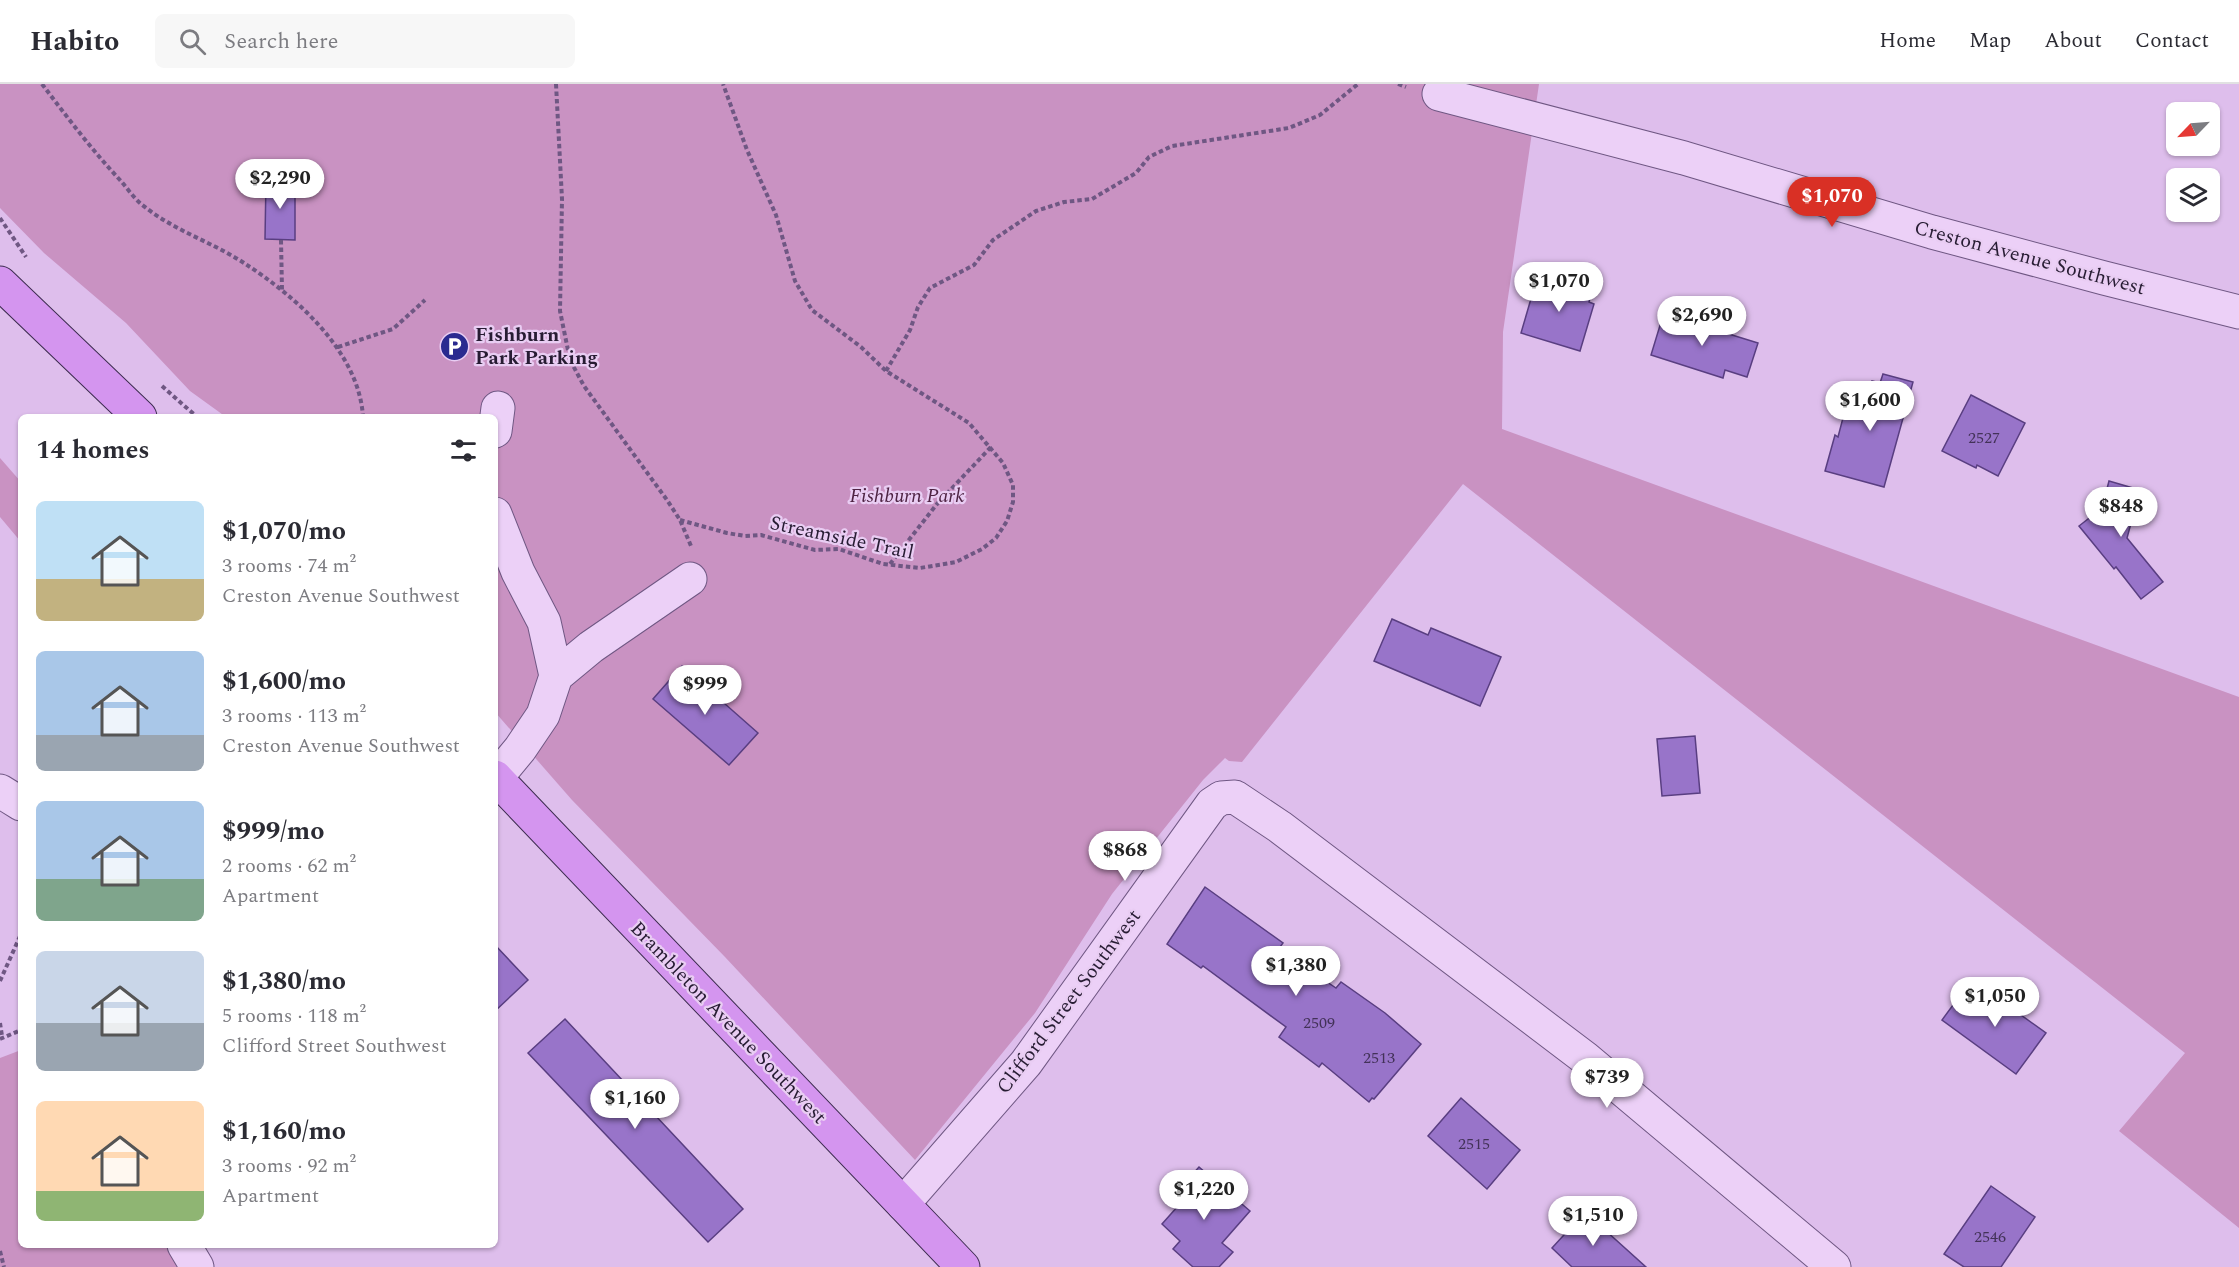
<!DOCTYPE html>
<meta charset="utf-8">
<style>
:root{--surface:#fff;--page:#f7f7f7;--text:#2b2b33;--muted:#7c7c81;--line:#e1e1e2;--accent:#d93025}
body{margin:0;font-family:Spectral,serif;background:var(--page);color:var(--text);height:100vh;display:flex;flex-direction:column;font-size:22px;white-space:nowrap}
*{box-sizing:border-box;margin:0}
p{font-size:20px;color:var(--muted)}
.icon{flex:none;width:33px;height:33px;fill:none;stroke:currentColor;stroke-width:2;stroke-linecap:round;stroke-linejoin:round}
.map{position:relative;flex:1;overflow:hidden}
.drawer{position:absolute;left:18px;top:330px;width:480px;height:834px;display:flex;flex-direction:column;background:var(--surface);border-radius:9px;box-shadow:0 2px 4px #0004}
.drawer>*{flex:none}
.needle{width:39px;rotate:245deg}
.fabs{position:absolute;left:2166px;top:18px;display:grid;gap:12px}
.fabs a{display:grid;place-items:center;width:54px;height:54px;border-radius:9px;background:var(--surface);box-shadow:0 2px 4px #0004;font-size:30px}
.price{position:absolute;translate:-50% -51px;padding:0 14px;border-radius:21px;background:#fff;color:#222;font-size:20px;line-height:39px;filter:drop-shadow(0 2px 3px #0008)}
.price::after{content:'';position:absolute;left:50%;top:36px;width:18px;height:14px;margin-left:-9px;background:inherit;clip-path:polygon(0 0,100% 0,50% 100%)}
.price.on{background:var(--accent);color:#fff}
ul{padding:0;list-style:none}
li{display:flex;align-items:center;gap:18px;height:150px;padding:0 18px}
li span{display:grid;place-items:center;flex:none;width:168px;height:120px;border-radius:9px;color:#555}
li>.icon{margin-inline-start:auto}
span .icon{width:72px;height:72px;fill:#fffc;stroke-width:1}
li b{font-size:26px}
h2{display:flex;justify-content:space-between;align-items:center;height:72px;padding:0 18px;font-size:26px}
header{display:flex;align-items:center;gap:36px;box-sizing:border-box;height:84px;padding:0 30px;background:var(--surface);border-bottom:2px solid var(--line)}
header strong{font-size:28px}
nav{display:flex;gap:33px;margin-inline-start:auto;font-size:21px}
.search{width:420px;height:54px;background:var(--page);display:flex;align-items:center;gap:15px;box-sizing:border-box;padding:0 21px;border-radius:9px;color:var(--muted);font-size:22px}
.map>svg:first-child{display:block}
.green{fill:#c992c2}
.building{fill:#9874c9;stroke:#593e81;stroke-width:1.5}
.lines{fill:none;stroke-linecap:round;stroke-linejoin:round}
.minor-casing{stroke:#6f5783;stroke-width:35}
.major-casing{stroke:#3d2c50;stroke-width:35}
.path{stroke:#6f5783;stroke-width:4;stroke-dasharray:4.5 3;stroke-linecap:butt}
.minor{stroke:#ecd0f7;stroke-width:33}
.major{stroke:#d495ef;stroke-width:33}
.labels{text-anchor:middle;stroke-width:4.5;stroke-linejoin:round;paint-order:stroke}
.number-label{font-size:16px;fill:#433258}
.street-label{font-size:20px;fill:#271c33;stroke:#e9cdf3}
.poi-label{font-size:20px;font-weight:bold;fill:#271c33;stroke:#e9cdf3;text-anchor:start}
.park-label{font-size:20px;font-style:italic;fill:#4e2343;stroke:#e9cdf3}
</style>
<header>
<strong>Habito</strong>
<div class="search"><svg class="icon" aria-label="search" viewBox="0 0 24 24"><circle cx="10" cy="10" r="6"/><path d="M15 15l6 6"/></svg>Search here</div>
<nav><a>Home</a><a>Map</a><a>About</a><a>Contact</a></nav>
</header>
<div class="map">
<svg width="2239" height="1183" viewBox="0 0 2239 1183">
<rect width="100%" height="100%" fill="#debeec"/>
<path class="green" d="M 0,0 L 1539,0 L 1503,248 L 1502,345 L 2239,613 L 2239,1144 L 2119,1047 L 2185,969 L 1463,400 L 1242,678 L 1229,677 L 1225,674 L 1203,696 L 1112,810 L 1035,929 L 915,1076 L 725,873 L 572,716 L 495,628 L 495,333 L 226,333 L 190,307 L 126,239 L 44,169 L 0,124 Z
M 0,374 L 21,398 L 21,458 L 0,433 Z
M 21,966 L 21,1161 L 176,1161 L 189,1183 L 0,1183 L 0,974 Z"/>
<path class="building" d="M 266,96 L 295,96 L 295,156 L 265,155 Z
M 1545,192 L 1592,206 L 1589,218 L 1594,220 L 1580,267 L 1521,249 L 1535,201 L 1542,203 Z
M 1665,225 L 1705,238 L 1703,242 L 1758,259 L 1747,293 L 1725,286 L 1723,294 L 1651,271 Z
M 1883,290 L 1913,298 L 1884,403 L 1825,387 L 1835,351 L 1838,353 L 1849,311 L 1868,317 L 1872,297 L 1880,299 Z
M 1971,311 L 2025,339 L 1998,392 L 1977,381 L 1976,384 L 1942,367 Z
M 2109,397 L 2140,406 L 2127,454 L 2163,498 L 2141,515 L 2116,483 L 2114,485 L 2079,442 L 2102,424 Z
M 1392,535 L 1428,551 L 1431,544 L 1501,573 L 1480,622 L 1374,577 Z
M 682,582 L 758,649 L 729,681 L 653,615 Z
M 1695,652 L 1700,709 L 1662,712 L 1657,655 Z
M 1205,803 L 1283,859 L 1280,863 L 1308,885 L 1336,904 L 1341,898 L 1385,929 L 1421,960 L 1374,1015 L 1372,1014 L 1369,1018 L 1322,979 L 1319,983 L 1279,953 L 1286,943 L 1203,882 L 1201,884 L 1167,860 Z
M 495,861 L 528,896 L 495,927 Z
M 1967,902 L 1984,914 L 1989,908 L 2046,949 L 2016,990 L 1942,936 Z
M 565,935 L 743,1125 L 708,1158 L 528,969 Z
M 1461,1014 L 1520,1066 L 1487,1105 L 1428,1052 Z
M 1199,1083 L 1250,1127 L 1222,1159 L 1233,1168 L 1219,1183 L 1193,1183 L 1173,1165 L 1180,1157 L 1162,1140 L 1178,1122 L 1173,1117 L 1175,1115 L 1172,1113 Z
M 1991,1102 L 2035,1133 L 2001,1183 L 1964,1183 L 1944,1170 Z
M 1585,1128 L 1646,1183 L 1572,1183 L 1552,1164 Z"/>
<g class="lines">
<defs>
<path id="minor" d="M 1439,10 L 1684,74 L 1932,148 L 2104,194 L 2239,228
M 495,347 L 498,324
M 495,430 L 518,488 L 544,538 L 556,592
M 496,694 L 520,665 L 543,631 L 556,592 L 591,563 L 690,495
M 0,707 L 21,720
M 903,1120 L 1026,979 L 1212,720 L 1221,714 L 1235,713 L 1280,743 L 1585,974 L 1834,1183
M 184,1161 L 197,1183"/>
<path id="major" d="M 0,199 L 140,333
M 495,693 L 963,1183"/>
</defs>
<use href="#minor" class="minor-casing"/>
<use href="#major" class="major-casing"/>
<path class="path" d="M 42,0 C 67,33 92,66 120,96 C 128,105 135,116 145,123 C 175,147 212,158 244,179 C 295,212 359,267 363,333
M 556,0 L 562,115 L 560,227 L 570,276 L 584,302 L 667,416 L 680,436 L 691,462
M 1398,0 L 1406,3
M 0,134 L 26,173
M 281,156 L 282,206
M 338,263 L 393,245 L 425,216
M 886,287 L 910,246 L 918,223 L 930,204 L 974,181 L 993,156 L 1036,127 L 1064,118 L 1092,115 L 1136,89 L 1149,73 L 1172,62 L 1289,44 L 1320,31 L 1358,0
M 162,302 L 197,333
M 680,436 L 727,449 L 745,452 L 761,451 L 815,466 L 839,465 L 883,480 L 920,484 L 956,478 L 982,465 L 996,454 L 1007,437 L 1013,418 L 1013,401 L 1003,379 L 969,339 L 886,287 L 861,263 L 812,226 L 795,197 L 776,131 L 747,66 L 723,0
M 890,480 L 937,420 L 991,363
M 0,897 L 21,850
M 0,939 L 2,952
M 0,955 L 21,946
M 0,1167 L 4,1183"/>
<use href="#minor" class="minor"/>
<use href="#major" class="major"/>
</g>
<defs>
<symbol id="parking-disc" viewBox="-11 -11 22 22"><circle r="9.5" fill="#2a2a90" stroke="#e9cdf3"/><path d="M-3.5-5.5H1a3.5 3.5 0 0 1 0 7H-1V5.5H-3.5ZM-1-3.4V-.6H.8a1.4 1.4 0 0 0 0-2.8Z" fill="#fff"/></symbol>
</defs>
<g fill-rule="evenodd">
<use href="#parking-disc" x="438" y="246" width="33" height="33"/>
</g>
<g class="labels">
<g class="number-label">
<text x="1984" y="359">2527</text>
<text x="1319" y="944">2509</text>
<text x="1379" y="979">2513</text>
<text x="1474" y="1065">2515</text>
<text x="1990" y="1158">2546</text>
</g>
<g class="street-label">
<text transform="translate(2030 173) rotate(15)" y="7">Creston Avenue Southwest</text>
<text transform="translate(842 453) rotate(12)" y="7">Streamside Trail</text>
<text transform="translate(1068 917) rotate(-53)" y="7">Clifford Street Southwest</text>
<text transform="translate(729 938) rotate(46)" y="7">Brambleton Avenue Southwest</text>
</g>
<g class="poi-label">
<text x="475" y="257">Fishburn<tspan x="475" dy="23">Park Parking</tspan></text>
</g>
<g class="park-label">
<text x="907" y="418">Fishburn Park</text>
</g>
</g>
</svg>
<div class="fabs">
<a><svg class="needle" viewBox="-14 -14 28 28"><path d="M0-13l5 13h-10z" fill="#e53935"/><path d="M0 13l5-13h-10z" fill="#7c7c81"/></svg></a>
<a><svg class="icon" aria-label="layers" viewBox="0 0 24 24"><path d="M12 4l9 5-9 5-9-5zM3 14l9 5 9-5"/></svg></a>
</div>
<b class="price" style="left:280px;top:126px">$2,290</b>
<b class="price on" style="left:1832px;top:144px">$1,070</b>
<b class="price" style="left:1559px;top:229px">$1,070</b>
<b class="price" style="left:1702px;top:263px">$2,690</b>
<b class="price" style="left:1870px;top:348px">$1,600</b>
<b class="price" style="left:2121px;top:454px">$848</b>
<b class="price" style="left:705px;top:632px">$999</b>
<b class="price" style="left:1125px;top:798px">$868</b>
<b class="price" style="left:1296px;top:913px">$1,380</b>
<b class="price" style="left:1995px;top:944px">$1,050</b>
<b class="price" style="left:1607px;top:1025px">$739</b>
<b class="price" style="left:635px;top:1046px">$1,160</b>
<b class="price" style="left:1204px;top:1137px">$1,220</b>
<b class="price" style="left:1593px;top:1163px">$1,510</b>
<section class="drawer">
<h2>14 homes<svg class="icon" aria-label="filters" viewBox="0 0 24 24"><path d="M4 7h16M4 17h16"/><circle cx="9" cy="7" r="2"/><circle cx="15" cy="17" r="2"/></svg></h2>
<ul>
<li><span style="background:linear-gradient(#bfe0f5 65%,#c2b280 0)"><svg class="icon" aria-label="home" viewBox="0 0 24 24"><path d="M3 11l9-7 9 7M6 9v11h12V9"/></svg></span><div><b>$1,070/mo</b><p>3 rooms · 74 m²</p><p>Creston Avenue Southwest</p></div></li>
<li><span style="background:linear-gradient(#a9c7e8 70%,#9aa5b1 0)"><svg class="icon" aria-label="home" viewBox="0 0 24 24"><path d="M3 11l9-7 9 7M6 9v11h12V9"/></svg></span><div><b>$1,600/mo</b><p>3 rooms · 113 m²</p><p>Creston Avenue Southwest</p></div></li>
<li><span style="background:linear-gradient(#a9c7e8 65%,#7fa58c 0)"><svg class="icon" aria-label="home" viewBox="0 0 24 24"><path d="M3 11l9-7 9 7M6 9v11h12V9"/></svg></span><div><b>$999/mo</b><p>2 rooms · 62 m²</p><p>Apartment</p></div></li>
<li><span style="background:linear-gradient(#c9d6e8 60%,#9aa5b1 0)"><svg class="icon" aria-label="home" viewBox="0 0 24 24"><path d="M3 11l9-7 9 7M6 9v11h12V9"/></svg></span><div><b>$1,380/mo</b><p>5 rooms · 118 m²</p><p>Clifford Street Southwest</p></div></li>
<li><span style="background:linear-gradient(#ffd9b3 75%,#8fb573 0)"><svg class="icon" aria-label="home" viewBox="0 0 24 24"><path d="M3 11l9-7 9 7M6 9v11h12V9"/></svg></span><div><b>$1,160/mo</b><p>3 rooms · 92 m²</p><p>Apartment</p></div></li>
</ul>
</section>
</div>
